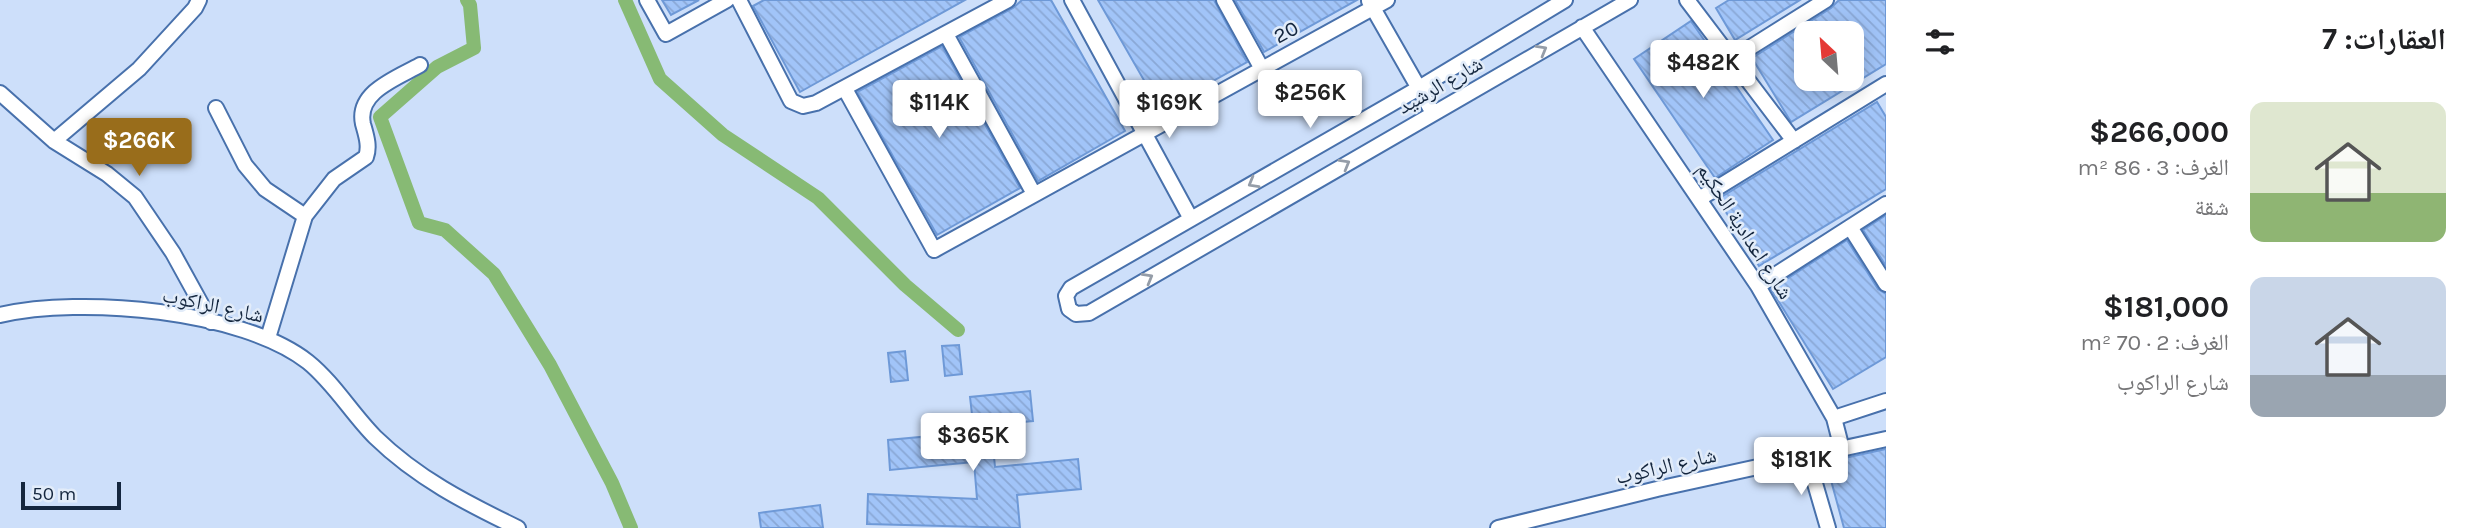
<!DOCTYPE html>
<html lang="ar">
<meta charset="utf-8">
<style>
:root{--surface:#fff;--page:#f2f2f2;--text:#202124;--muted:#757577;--accent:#996d1b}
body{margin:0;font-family:Karla,"Noto Naskh Arabic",sans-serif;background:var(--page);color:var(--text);direction:rtl;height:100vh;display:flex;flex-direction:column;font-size:26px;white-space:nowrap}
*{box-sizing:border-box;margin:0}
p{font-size:23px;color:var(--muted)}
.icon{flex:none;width:38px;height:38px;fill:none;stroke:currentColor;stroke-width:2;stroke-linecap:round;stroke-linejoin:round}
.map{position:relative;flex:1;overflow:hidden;direction:ltr}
.sheet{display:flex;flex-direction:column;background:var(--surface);width:595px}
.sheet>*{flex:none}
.needle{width:46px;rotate:334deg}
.fabs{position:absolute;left:1794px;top:21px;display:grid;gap:14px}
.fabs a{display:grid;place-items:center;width:70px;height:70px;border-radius:14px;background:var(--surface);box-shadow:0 4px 18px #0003;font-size:35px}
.scale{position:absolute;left:21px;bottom:18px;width:100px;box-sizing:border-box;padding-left:7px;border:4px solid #14263e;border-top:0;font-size:19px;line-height:24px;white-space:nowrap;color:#14263e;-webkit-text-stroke:5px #e2ecf9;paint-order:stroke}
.price{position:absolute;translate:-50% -60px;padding:0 16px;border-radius:7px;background:#fff;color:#222;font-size:23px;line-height:46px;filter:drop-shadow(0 2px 4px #0008)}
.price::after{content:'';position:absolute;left:50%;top:42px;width:21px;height:16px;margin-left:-10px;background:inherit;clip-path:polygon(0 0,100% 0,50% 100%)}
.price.active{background:var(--accent);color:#fff}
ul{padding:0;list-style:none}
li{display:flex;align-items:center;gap:21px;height:175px;padding:0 35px}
li span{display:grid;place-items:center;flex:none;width:196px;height:140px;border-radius:14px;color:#555}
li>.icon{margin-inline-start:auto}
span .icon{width:84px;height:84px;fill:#fffc;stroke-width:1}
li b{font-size:30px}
h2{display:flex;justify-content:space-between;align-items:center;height:84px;padding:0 35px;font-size:30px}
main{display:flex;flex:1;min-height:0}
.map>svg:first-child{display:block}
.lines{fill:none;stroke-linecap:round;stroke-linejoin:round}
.canal{stroke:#87ba74;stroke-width:14}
.building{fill:url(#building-back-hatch);stroke:#6e99d7;stroke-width:2;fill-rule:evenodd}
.minor-casing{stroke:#4871ac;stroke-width:18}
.minor{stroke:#fff;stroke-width:14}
.oneway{stroke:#959da8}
.labels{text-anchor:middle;stroke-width:5;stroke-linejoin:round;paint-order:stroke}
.street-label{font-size:21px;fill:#14263e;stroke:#e2ecf9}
</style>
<main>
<section class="sheet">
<h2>العقارات: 7<svg class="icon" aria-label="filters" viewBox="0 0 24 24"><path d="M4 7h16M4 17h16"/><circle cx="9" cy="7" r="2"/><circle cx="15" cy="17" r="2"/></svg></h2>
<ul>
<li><span style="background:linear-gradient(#dfe7d0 65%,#8fb573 0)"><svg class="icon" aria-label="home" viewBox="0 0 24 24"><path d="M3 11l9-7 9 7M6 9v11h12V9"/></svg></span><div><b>$266,000</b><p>الغرف: 3 · 86 m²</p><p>شقة</p></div></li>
<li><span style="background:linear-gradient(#c9d6e8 70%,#9aa5b1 0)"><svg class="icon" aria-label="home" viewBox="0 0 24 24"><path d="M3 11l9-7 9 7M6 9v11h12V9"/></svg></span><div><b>$181,000</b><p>الغرف: 2 · 70 m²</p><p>شارع الراكوب</p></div></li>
</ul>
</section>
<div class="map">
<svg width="1886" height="528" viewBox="0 0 1886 528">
<defs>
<pattern id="building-back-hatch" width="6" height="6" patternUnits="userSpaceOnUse" patternTransform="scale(1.75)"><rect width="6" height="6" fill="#a1c4f8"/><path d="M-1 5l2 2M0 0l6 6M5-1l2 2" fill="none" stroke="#8aa8d6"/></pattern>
</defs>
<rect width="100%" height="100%" fill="#cddffa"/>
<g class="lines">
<path class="canal" d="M 467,0 L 470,5 L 474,48 L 437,67 L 380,117 L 419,223 L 445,230 L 494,274 L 550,365 L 612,483 L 631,528
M 625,0 L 660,79 L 723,135 L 818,198 L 905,285 L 958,330"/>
</g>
<path class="building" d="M 662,0 L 699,0 L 671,15 Z
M 764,0 L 965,0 L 800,92 L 753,6 Z
M 1022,0 L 1051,0 L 1125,131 L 1038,181 L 959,37 L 1013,8 Z
M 1098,0 L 1214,0 L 1247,62 L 1161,110 Z
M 1235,0 L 1357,0 L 1264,52 Z
M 1729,0 L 1800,0 L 1735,40 L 1716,8 Z
M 1839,0 L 1886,0 L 1886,64 L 1791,122 L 1752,58 L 1831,8 ZM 1806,33 L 1852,33 L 1852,79 L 1806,79 Z
M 1691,21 L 1773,140 L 1715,178 L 1634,59 Z
M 942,46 L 1020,188 L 937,235 L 857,92 Z
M 1877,102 L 1886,117 L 1886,189 L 1759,266 L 1718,199 Z
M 1886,215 L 1886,266 L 1863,230 Z
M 1847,240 L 1878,289 L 1886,294 L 1886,357 L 1833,389 L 1771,289 Z
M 959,345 L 962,374 L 945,376 L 942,346 Z
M 905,351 L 908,380 L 891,382 L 888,353 Z
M 1030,391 L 1033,421 L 991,425 L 995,467 L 1078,459 L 1081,489 L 1017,495 L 1020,528 L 867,524 L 868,494 L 977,499 L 974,462 L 890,470 L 888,440 L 974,432 L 970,397 Z
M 1886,449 L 1886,528 L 1844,528 L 1826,462 Z
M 820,505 L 823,528 L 761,528 L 759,513 Z"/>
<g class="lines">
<defs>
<path id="minor" d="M 647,0 L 666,34 L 727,0
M 739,0 L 791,101 L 803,106 L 816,103 L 1008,0
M 1072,0 L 1191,219
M 1224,0 L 1262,69
M 1565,0 L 1419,88 L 1071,288 L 1066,296 L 1069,309 L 1076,314 L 1089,313 L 1630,0
M 1687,0 L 1794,141
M 1369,1 L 1433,113
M 1582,27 L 1758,286 L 1834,418 L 1886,401
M 946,34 L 1034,194
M 1732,59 L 1826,0
M 845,89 L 934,250 L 1387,0
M 0,93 L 54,141 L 107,174 L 135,197 L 173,253 L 211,322
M 216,108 L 245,165 L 265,189 L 305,216
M 54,141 L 139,69 L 195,8 L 199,0
M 1699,199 L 1886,84
M 1850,227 L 1886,284
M 1758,286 L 1886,204
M 0,315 C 81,296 242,310 308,362 C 334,383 352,414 375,437 C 417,478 466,503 518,528
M 268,338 L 305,216 L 334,179 L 366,157 C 370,146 366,135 363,124 C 356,92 397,78 420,65
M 1834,418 L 1842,449
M 1807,456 L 1828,528
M 1498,528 L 1657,489 L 1886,439"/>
</defs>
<use href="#minor" class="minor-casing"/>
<use href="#minor" class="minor"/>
</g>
<defs><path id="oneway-chevron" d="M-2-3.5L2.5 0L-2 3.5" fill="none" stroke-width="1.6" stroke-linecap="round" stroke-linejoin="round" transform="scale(1.75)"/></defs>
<g class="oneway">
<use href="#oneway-chevron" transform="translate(1542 50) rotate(-30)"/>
<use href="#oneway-chevron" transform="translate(1345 164) rotate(-30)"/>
<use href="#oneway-chevron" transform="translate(1253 183) rotate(150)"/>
<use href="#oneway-chevron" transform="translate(1148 278) rotate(-30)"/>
</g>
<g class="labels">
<g class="street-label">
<text transform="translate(1286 32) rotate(-29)" y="7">20</text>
<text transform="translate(1440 85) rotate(-30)" y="7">شارع الرشيد</text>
<text transform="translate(1745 231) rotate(57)" y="7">شارع اعدادية الحكيم</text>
<text transform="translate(213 305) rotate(12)" y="7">شارع الراكوب</text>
<text transform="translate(1666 466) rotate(-13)" y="7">شارع الراكوب</text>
</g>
</g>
</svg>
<div class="fabs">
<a><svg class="needle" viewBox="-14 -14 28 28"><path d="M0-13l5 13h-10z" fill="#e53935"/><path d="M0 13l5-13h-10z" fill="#757577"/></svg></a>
</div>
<div class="scale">50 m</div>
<b class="price" style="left:1703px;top:100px">$482K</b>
<b class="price" style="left:1310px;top:130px">$256K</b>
<b class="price" style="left:939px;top:140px">$114K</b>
<b class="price" style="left:1169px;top:140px">$169K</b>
<b class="price active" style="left:139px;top:178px">$266K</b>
<b class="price" style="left:973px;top:473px">$365K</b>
<b class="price" style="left:1801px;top:497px">$181K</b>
</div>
</main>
